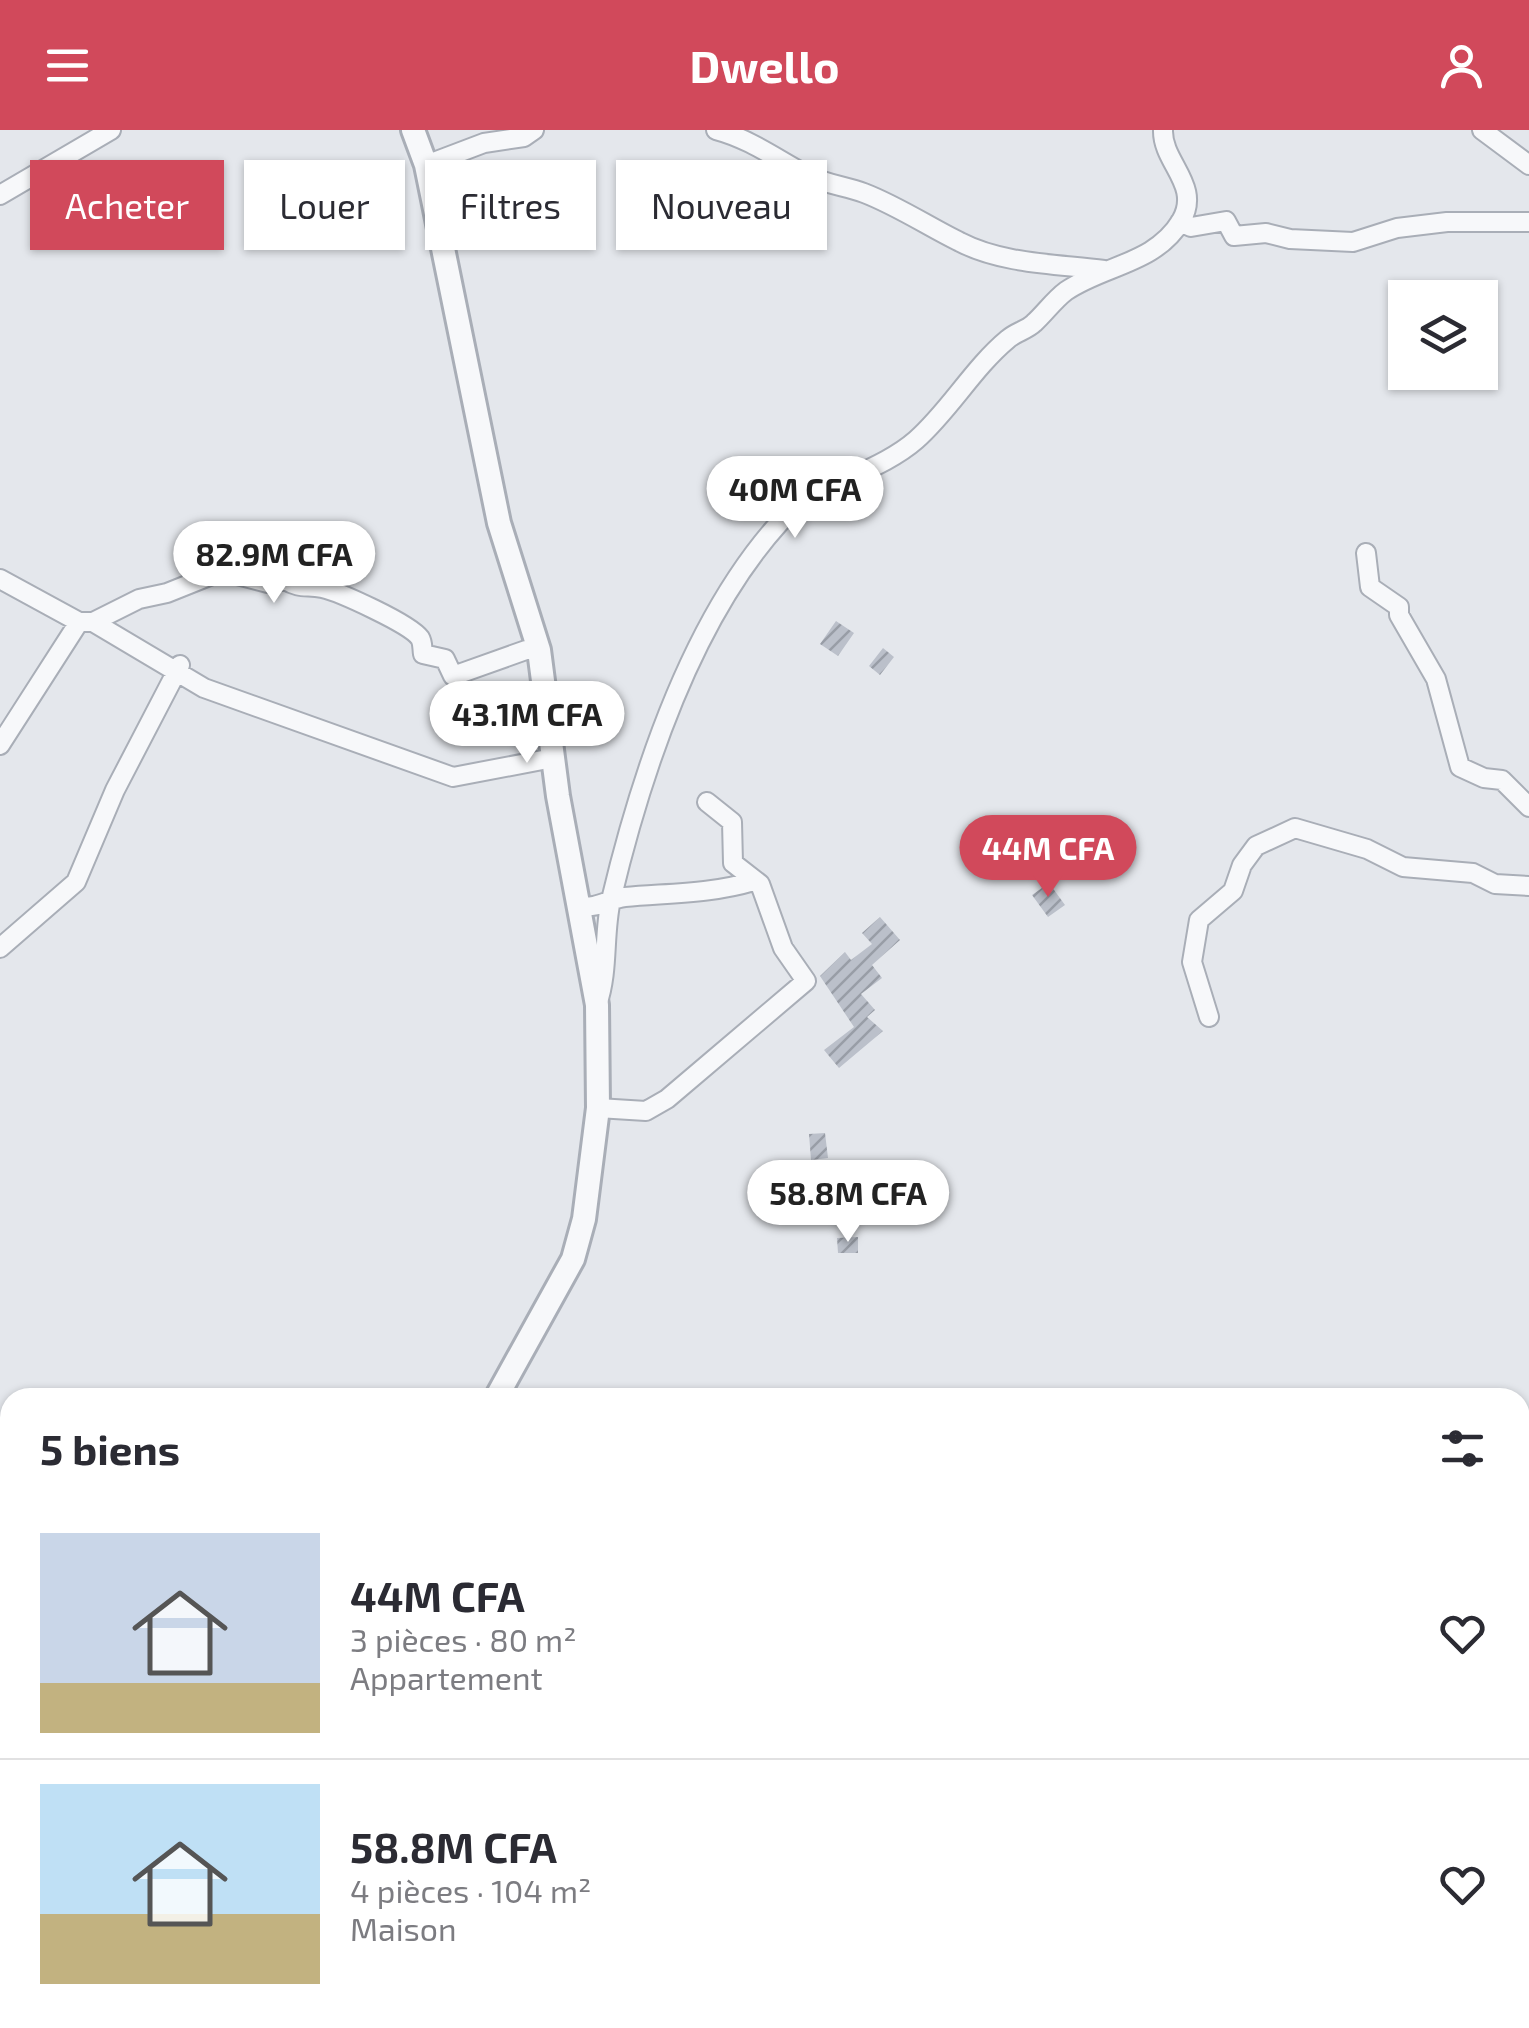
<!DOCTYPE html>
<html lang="fr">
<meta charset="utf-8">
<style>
:root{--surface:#fff;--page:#f7f7f7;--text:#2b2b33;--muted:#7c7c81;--line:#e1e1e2;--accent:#d1495b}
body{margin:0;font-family:"Exo 2",sans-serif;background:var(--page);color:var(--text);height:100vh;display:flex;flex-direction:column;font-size:38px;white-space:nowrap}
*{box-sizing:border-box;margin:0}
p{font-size:32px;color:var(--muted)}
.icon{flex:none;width:55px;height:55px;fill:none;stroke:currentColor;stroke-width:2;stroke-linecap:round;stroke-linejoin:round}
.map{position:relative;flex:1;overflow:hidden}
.sheet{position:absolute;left:0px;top:1258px;width:1530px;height:642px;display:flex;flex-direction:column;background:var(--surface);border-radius:30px 30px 0 0;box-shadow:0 2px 8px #0004}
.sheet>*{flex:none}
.banner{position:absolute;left:30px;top:30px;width:1000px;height:90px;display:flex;gap:20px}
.fabs{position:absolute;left:1388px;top:150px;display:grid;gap:20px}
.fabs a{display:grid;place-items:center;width:110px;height:110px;border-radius:0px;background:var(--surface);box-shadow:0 2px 8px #0004;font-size:50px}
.price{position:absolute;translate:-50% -85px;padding:0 22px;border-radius:35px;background:#fff;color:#222;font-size:32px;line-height:65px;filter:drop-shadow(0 2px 5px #0008)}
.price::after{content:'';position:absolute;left:50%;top:60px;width:30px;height:22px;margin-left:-15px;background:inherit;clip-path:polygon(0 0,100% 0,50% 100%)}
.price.on{background:var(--accent);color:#fff}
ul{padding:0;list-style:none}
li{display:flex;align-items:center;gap:30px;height:250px;padding:0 40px}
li+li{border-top:2px solid var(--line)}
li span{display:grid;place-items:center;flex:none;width:280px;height:200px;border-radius:0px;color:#555}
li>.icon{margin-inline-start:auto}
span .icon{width:120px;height:120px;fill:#fffc;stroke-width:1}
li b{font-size:42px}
h2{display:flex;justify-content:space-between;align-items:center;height:120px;padding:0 40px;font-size:42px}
.pill{padding:0 35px;border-radius:0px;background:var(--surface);box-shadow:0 2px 8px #0004;font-size:35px;line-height:90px}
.pill.on{background:var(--accent);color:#fff}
header{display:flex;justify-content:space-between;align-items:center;height:130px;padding:0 40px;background:var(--accent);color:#fff;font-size:45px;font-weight:700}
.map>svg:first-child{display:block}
.building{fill:url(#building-hatch)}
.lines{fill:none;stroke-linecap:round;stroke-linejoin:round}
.minor-casing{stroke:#a9aeb7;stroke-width:22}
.tertiary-casing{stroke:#a9aeb7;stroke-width:28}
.secondary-casing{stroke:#a9aeb7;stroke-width:30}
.minor{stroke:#f7f8fa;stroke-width:18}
.tertiary{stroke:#f7f8fa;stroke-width:22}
.secondary{stroke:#fff;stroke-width:25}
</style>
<header><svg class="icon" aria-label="menu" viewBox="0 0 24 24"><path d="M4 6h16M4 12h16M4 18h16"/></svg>Dwello<svg class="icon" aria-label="person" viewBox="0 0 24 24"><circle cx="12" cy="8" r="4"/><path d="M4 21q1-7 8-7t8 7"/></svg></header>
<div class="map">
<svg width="1529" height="1898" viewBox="0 0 1529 1898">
<defs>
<pattern id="building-hatch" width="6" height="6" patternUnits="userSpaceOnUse" patternTransform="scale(2.5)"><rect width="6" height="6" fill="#bbc0ca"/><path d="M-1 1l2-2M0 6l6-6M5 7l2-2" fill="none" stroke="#989da6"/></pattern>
</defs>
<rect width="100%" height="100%" fill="#e4e7ec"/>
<path class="building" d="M 836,491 L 854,503 L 838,526 L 820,514 Z
M 883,518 L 894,527 L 880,545 L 869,536 Z
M 1049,753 L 1065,775 L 1048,787 L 1032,765 Z
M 880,787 L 900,810 L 872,835 L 882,848 L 861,864 L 875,880 L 867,887 L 883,901 L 839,938 L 824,920 L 854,897 L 820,846 L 845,822 L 851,830 L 872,814 L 862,803 Z
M 825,1003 L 828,1028 L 811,1030 L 809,1004 Z
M 858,1107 L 858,1123 L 838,1123 L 837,1108 Z"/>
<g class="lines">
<defs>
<path id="minor" d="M 716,0 C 750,9 775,28 805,44 C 824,54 845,56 864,63 C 898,76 929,97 960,112 C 1002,134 1057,134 1104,140
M 1482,0 L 1529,35
M 426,35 L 484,13 L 524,7 L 534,0
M 0,65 L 111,0
M 1180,92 L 1191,97 L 1226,91 L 1234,106 L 1266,103 L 1290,109 L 1353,112 L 1397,98 L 1447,92 L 1529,92
M 1366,423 L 1370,457 L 1399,477 L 1399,485 L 1436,549 L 1460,637 L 1484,648 L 1502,650 L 1529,677
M 0,449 L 79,492 L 93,492 L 139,469 L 167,463 L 222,441 L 268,453 L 285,450 C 299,459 307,455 322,458 C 340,462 410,494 420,508 C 423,513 422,518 423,524 L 445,529 L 453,546 L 526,520 L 539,520
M 93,492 L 204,558 L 453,647 L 553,628
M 0,615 L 79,492
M 579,776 C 598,779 608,769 625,767 C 669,763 711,764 754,751
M 0,818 L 76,752 L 115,660 L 180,535
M 597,875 C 609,840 603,805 611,770 C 641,644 692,489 780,392 C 815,354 877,344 916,310 C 950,280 973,238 1008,209 C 1016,202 1027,200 1034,193 C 1045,183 1054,170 1066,161 C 1104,135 1155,134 1181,91 C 1202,55 1162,33 1163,0
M 1209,887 L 1192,832 L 1199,790 L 1233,761 L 1242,735 L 1256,716 L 1295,698 L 1367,719 L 1403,737 L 1473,743 L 1495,754 L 1529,756
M 598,978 L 646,981 L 667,969 L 806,851 L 783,818 L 760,754 L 733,733 L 732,692 L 707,672
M 0,1380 L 10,1383
M 1520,1524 L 1529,1518
M 1520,1585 L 1529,1575
M 0,1720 L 10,1717
M 0,1763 L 10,1772
M 175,1890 L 182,1898
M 1255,1898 L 1264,1890"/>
<path id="tertiary" d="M 413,0 L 426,35 L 499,393 L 539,520 L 558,666 L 597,875 L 598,978 L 584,1089 L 573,1129 L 496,1268"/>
<path id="secondary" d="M 0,1538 L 10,1545
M 394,1890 L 399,1898"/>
</defs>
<use href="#minor" class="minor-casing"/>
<use href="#tertiary" class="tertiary-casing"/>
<use href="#secondary" class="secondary-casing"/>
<use href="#minor" class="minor"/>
<use href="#tertiary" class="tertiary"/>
<use href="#secondary" class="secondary"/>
</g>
</svg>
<div class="fabs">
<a><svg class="icon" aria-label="layers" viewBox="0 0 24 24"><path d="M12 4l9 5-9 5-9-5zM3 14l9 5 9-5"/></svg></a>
</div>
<b class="price" style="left:795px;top:411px">40M CFA</b>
<b class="price" style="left:274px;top:476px">82.9M CFA</b>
<b class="price" style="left:527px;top:636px">43.1M CFA</b>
<b class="price on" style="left:1048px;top:770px">44M CFA</b>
<b class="price" style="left:848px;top:1115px">58.8M CFA</b>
<div class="banner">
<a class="pill on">Acheter</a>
<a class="pill">Louer</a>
<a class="pill">Filtres</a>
<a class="pill">Nouveau</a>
</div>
<section class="sheet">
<h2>5 biens<svg class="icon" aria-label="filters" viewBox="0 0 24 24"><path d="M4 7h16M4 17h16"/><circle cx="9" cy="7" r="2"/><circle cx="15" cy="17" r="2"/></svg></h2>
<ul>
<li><span style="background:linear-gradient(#c9d6e8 75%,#c2b280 0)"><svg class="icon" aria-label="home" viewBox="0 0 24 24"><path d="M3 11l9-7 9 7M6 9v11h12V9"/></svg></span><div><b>44M CFA</b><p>3 pièces · 80 m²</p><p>Appartement</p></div><svg class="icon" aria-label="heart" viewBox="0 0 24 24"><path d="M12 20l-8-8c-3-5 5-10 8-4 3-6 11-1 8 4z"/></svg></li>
<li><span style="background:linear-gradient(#bfe0f5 65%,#c2b280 0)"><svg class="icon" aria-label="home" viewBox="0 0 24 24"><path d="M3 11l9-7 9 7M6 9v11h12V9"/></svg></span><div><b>58.8M CFA</b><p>4 pièces · 104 m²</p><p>Maison</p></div><svg class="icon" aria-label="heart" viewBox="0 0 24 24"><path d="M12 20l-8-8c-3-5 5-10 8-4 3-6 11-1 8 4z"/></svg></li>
</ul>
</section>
</div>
